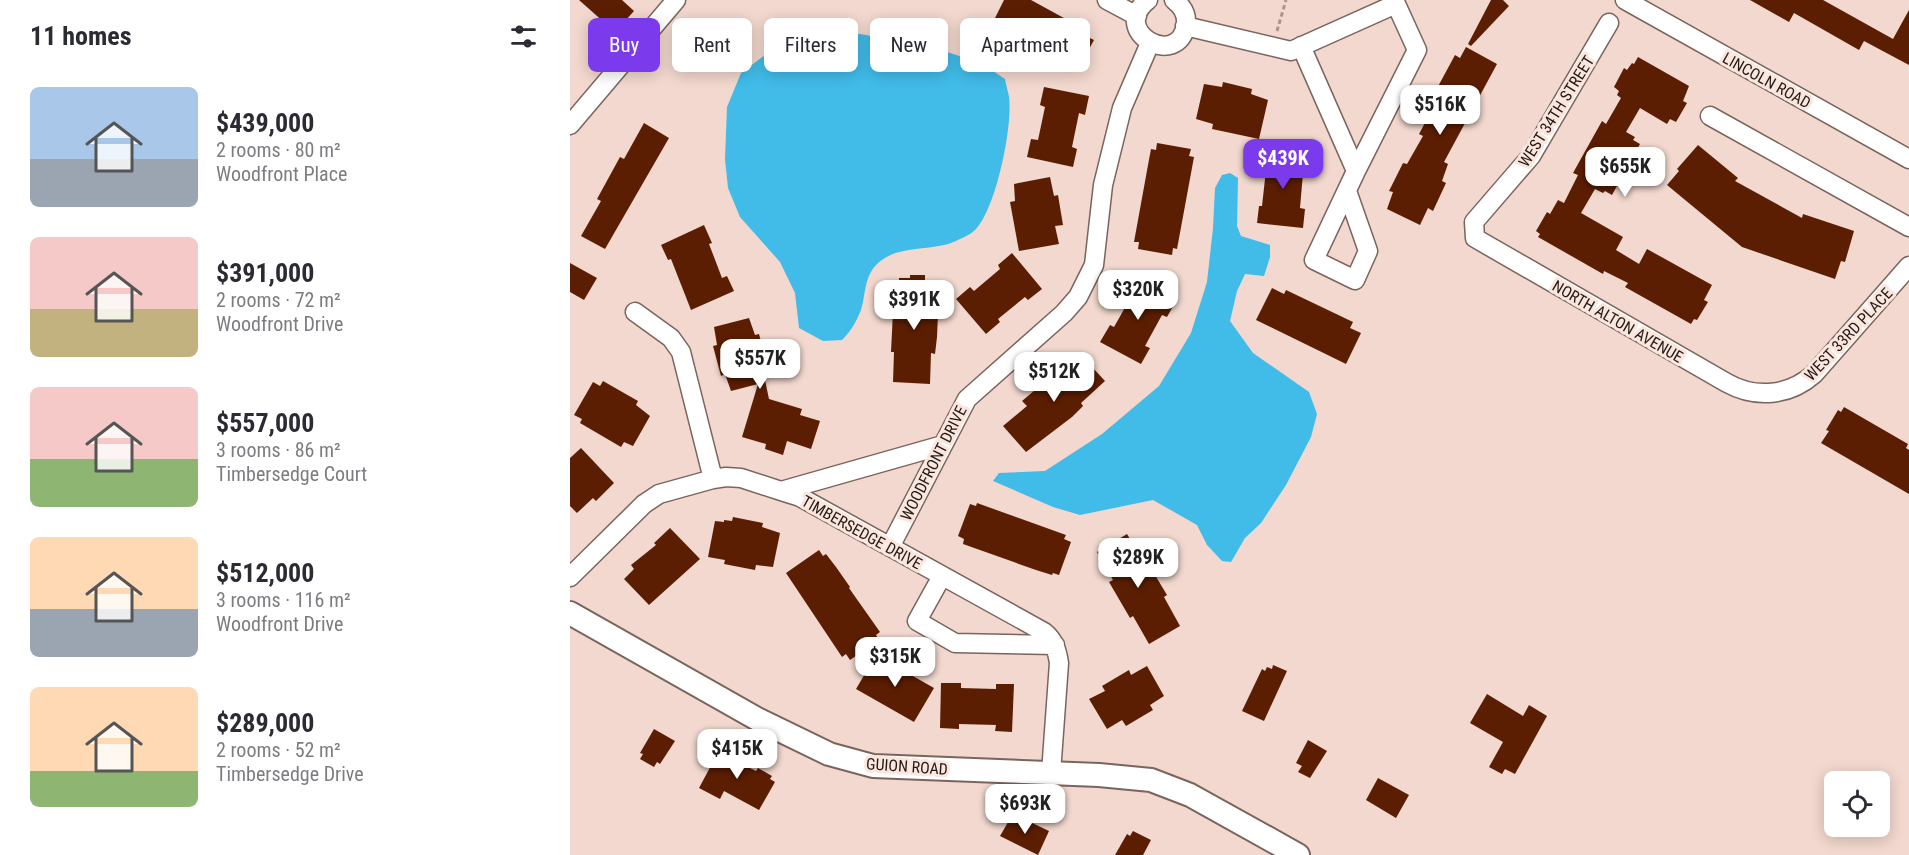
<!DOCTYPE html>
<meta charset="utf-8">
<style>
:root{--surface:#fff;--page:#f2f2f3;--text:#2b2b33;--muted:#7c7c81;--accent:#7c3aed}
body{margin:0;font-family:"Roboto Condensed",sans-serif;background:var(--page);color:var(--text);height:100vh;display:flex;flex-direction:column;font-size:22px;white-space:nowrap}
*{box-sizing:border-box;margin:0}
p{font-size:20px;color:var(--muted)}
.icon{flex:none;width:33px;height:33px;fill:none;stroke:currentColor;stroke-width:2;stroke-linecap:round;stroke-linejoin:round}
.map{position:relative;flex:1;overflow:hidden}
.sheet{display:flex;flex-direction:column;background:var(--surface);width:570px}
.sheet>*{flex:none}
.banner{position:absolute;left:18px;top:18px;width:570px;height:54px;display:flex;gap:12px}
.fabs{position:absolute;left:1254px;top:771px;display:grid;gap:12px}
.fabs a{display:grid;place-items:center;width:66px;height:66px;border-radius:9px;background:var(--surface);box-shadow:0 3px 15px #0003;font-size:30px}
.price{position:absolute;translate:-50% -51px;padding:0 14px;border-radius:12px;background:#fff;color:#222;font-size:20px;line-height:39px;filter:drop-shadow(0 2px 3px #0008)}
.price::after{content:'';position:absolute;left:50%;top:36px;width:18px;height:14px;margin-left:-9px;background:inherit;clip-path:polygon(0 0,100% 0,50% 100%)}
.price.selected{background:var(--accent);color:#fff}
ul{padding:0;list-style:none}
li{display:flex;align-items:center;gap:18px;height:150px;padding:0 30px}
li span{display:grid;place-items:center;flex:none;width:168px;height:120px;border-radius:9px;color:#555}
li>.icon{margin-inline-start:auto}
span .icon{width:72px;height:72px;fill:#fffc;stroke-width:1}
li b{font-size:26px}
h2{display:flex;justify-content:space-between;align-items:center;height:72px;padding:0 30px;font-size:26px}
.chip{padding:0 21px;border-radius:9px;background:var(--surface);box-shadow:0 3px 15px #0003;font-size:21px;line-height:54px}
.chip.selected{background:var(--accent);color:#fff}
main{display:flex;flex:1;min-height:0}
.map>svg:first-child{display:block}
.water{fill:#41bbe8}
.building{fill:#5c1e03}
.lines{fill:none;stroke-linecap:round;stroke-linejoin:round}
.minor-casing{stroke:#7a645c;stroke-width:21}
.tertiary-casing{stroke:#7a645c;stroke-width:26}
.path{stroke:#aa968e;stroke-width:3;stroke-dasharray:4.5 3;stroke-linecap:butt}
.minor{stroke:#fff;stroke-width:18}
.tertiary{stroke:#fff;stroke-width:22}
.labels{text-anchor:middle;stroke-width:6;stroke-linejoin:round;paint-order:stroke}
.street-label{font-size:16px;fill:#231916;stroke:#fbe6de}
</style>
<main>
<section class="sheet">
<h2>11 homes<svg class="icon" aria-label="filters" viewBox="0 0 24 24"><path d="M4 7h16M4 17h16"/><circle cx="9" cy="7" r="2"/><circle cx="15" cy="17" r="2"/></svg></h2>
<ul>
<li><span style="background:linear-gradient(#a9c7e8 60%,#9aa5b1 0)"><svg class="icon" aria-label="home" viewBox="0 0 24 24"><path d="M3 11l9-7 9 7M6 9v11h12V9"/></svg></span><div><b>$439,000</b><p>2 rooms · 80 m²</p><p>Woodfront Place</p></div></li>
<li><span style="background:linear-gradient(#f6c9c9 60%,#c2b280 0)"><svg class="icon" aria-label="home" viewBox="0 0 24 24"><path d="M3 11l9-7 9 7M6 9v11h12V9"/></svg></span><div><b>$391,000</b><p>2 rooms · 72 m²</p><p>Woodfront Drive</p></div></li>
<li><span style="background:linear-gradient(#f6c9c9 60%,#8fb573 0)"><svg class="icon" aria-label="home" viewBox="0 0 24 24"><path d="M3 11l9-7 9 7M6 9v11h12V9"/></svg></span><div><b>$557,000</b><p>3 rooms · 86 m²</p><p>Timbersedge Court</p></div></li>
<li><span style="background:linear-gradient(#ffd9b3 60%,#9aa5b1 0)"><svg class="icon" aria-label="home" viewBox="0 0 24 24"><path d="M3 11l9-7 9 7M6 9v11h12V9"/></svg></span><div><b>$512,000</b><p>3 rooms · 116 m²</p><p>Woodfront Drive</p></div></li>
<li><span style="background:linear-gradient(#ffd9b3 70%,#8fb573 0)"><svg class="icon" aria-label="home" viewBox="0 0 24 24"><path d="M3 11l9-7 9 7M6 9v11h12V9"/></svg></span><div><b>$289,000</b><p>2 rooms · 52 m²</p><p>Timbersedge Drive</p></div></li>
</ul>
</section>
<div class="map">
<svg width="1339" height="855" viewBox="0 0 1339 855">
<rect width="100%" height="100%" fill="#f2d8ce"/>
<path class="water" d="M 249,29 L 297,35 L 345,51 L 374,51 L 411,63 L 435,79 C 436,85 438,91 439,97 C 443,126 426,208 406,229 C 402,234 392,238 386,241 C 362,252 329,244 308,263 C 294,276 296,293 291,310 C 286,322 281,331 272,340 L 253,341 L 229,328 L 225,293 L 210,262 L 170,217 L 158,188 L 155,159 L 157,107 L 171,73 L 203,49 Z
M 660,173 L 668,178 L 667,226 L 671,236 L 700,245 L 700,257 L 694,276 L 675,274 L 667,291 L 660,321 L 683,353 L 739,392 L 747,414 L 741,437 L 716,485 L 691,523 L 675,538 L 661,562 L 652,561 L 637,545 L 627,525 L 583,500 L 510,515 L 483,507 L 423,481 L 429,473 L 475,471 L 532,434 L 589,386 L 621,333 L 637,282 L 643,228 L 645,188 L 652,175 Z"/>
<path class="building" d="M 9,0 L 52,0 L 64,11 L 45,32 Z
M 434,0 L 461,0 L 514,29 L 512,34 L 524,40 L 507,71 L 422,24 Z
M 921,0 L 933,0 L 939,6 L 901,46 L 898,44 Z
M 1180,0 L 1253,0 L 1323,39 L 1339,10 L 1339,65 L 1294,41 L 1289,50 L 1224,13 L 1219,22 Z
M 896,47 L 927,64 L 874,162 L 878,164 L 872,181 L 876,183 L 863,211 L 858,208 L 850,225 L 817,209 L 823,192 L 819,191 L 833,163 L 837,164 L 853,136 L 849,134 L 856,121 L 851,118 L 885,55 L 890,58 Z
M 1068,57 L 1119,86 L 1113,101 L 1117,103 L 1106,122 L 1100,119 L 1097,124 L 1070,108 L 1056,132 L 1065,137 L 1063,140 L 1070,144 L 1042,195 L 1035,191 L 1033,193 L 1025,189 L 1011,213 L 1053,237 L 1046,250 L 1069,264 L 1077,249 L 1142,285 L 1134,300 L 1138,302 L 1127,320 L 1124,319 L 1121,324 L 1055,287 L 1058,283 L 1034,271 L 1033,274 L 968,237 L 970,234 L 966,231 L 977,212 L 980,214 L 988,200 L 994,203 L 1008,175 L 1003,173 L 1032,121 L 1036,124 L 1051,98 L 1047,95 L 1049,91 L 1044,87 L 1054,68 L 1057,70 L 1062,63 L 1064,64 Z
M 653,82 L 682,89 L 681,94 L 698,100 L 689,139 L 642,129 L 643,124 L 626,119 L 634,84 L 652,87 Z
M 474,87 L 519,96 L 515,115 L 509,113 L 502,147 L 507,149 L 503,167 L 457,157 L 461,139 L 468,140 L 475,107 L 470,105 Z
M 74,123 L 99,138 L 35,249 L 11,236 L 31,201 L 27,199 L 50,157 L 54,159 Z
M 587,143 L 621,149 L 619,156 L 624,157 L 607,249 L 603,248 L 602,255 L 568,249 L 569,242 L 564,242 L 578,165 L 581,149 L 586,150 Z
M 1128,145 L 1168,178 L 1165,181 L 1232,218 L 1233,214 L 1284,231 L 1275,262 L 1271,261 L 1265,279 L 1172,247 L 1097,185 L 1109,171 L 1107,169 Z
M 693,151 L 739,156 L 737,174 L 733,173 L 730,208 L 735,209 L 733,228 L 687,223 L 689,206 L 692,206 L 696,170 L 691,170 Z
M 480,177 L 484,196 L 488,195 L 493,225 L 485,226 L 489,244 L 449,251 L 440,202 L 445,201 L 444,184 Z
M 134,225 L 142,243 L 139,244 L 152,278 L 157,276 L 164,291 L 121,310 L 101,259 L 98,260 L 91,245 Z
M 442,253 L 472,289 L 458,300 L 455,297 L 428,319 L 430,322 L 416,334 L 386,299 L 400,287 L 404,291 L 430,269 L 428,265 Z
M 0,263 L 27,278 L 14,300 L 0,292 Z
M 340,275 L 355,275 L 355,280 L 365,280 L 364,317 L 368,314 L 367,337 L 365,354 L 361,353 L 360,384 L 323,382 L 324,352 L 321,352 L 323,311 L 328,311 L 329,278 L 340,278 Z
M 565,278 L 606,301 L 597,317 L 592,315 L 575,346 L 580,348 L 571,364 L 530,342 L 540,325 L 544,327 L 561,297 L 556,294 Z
M 702,288 L 714,294 L 716,290 L 783,322 L 780,328 L 791,333 L 776,364 L 686,320 Z
M 179,318 L 185,335 L 189,334 L 197,364 L 192,366 L 199,399 L 232,409 L 230,415 L 250,421 L 241,449 L 217,441 L 213,455 L 195,449 L 196,444 L 172,437 L 188,384 L 161,391 L 155,374 L 151,376 L 143,346 L 147,345 L 144,327 Z
M 511,355 L 535,381 L 511,403 L 513,406 L 502,417 L 456,452 L 433,426 L 457,406 L 452,401 L 484,374 L 487,376 Z
M 33,381 L 68,401 L 66,405 L 80,416 L 63,446 L 54,442 L 51,447 L 10,423 L 12,419 L 4,415 L 23,382 L 30,386 Z
M 1274,407 L 1338,444 L 1336,448 L 1339,450 L 1339,494 L 1251,443 L 1259,431 L 1256,430 L 1268,410 L 1271,412 Z
M 11,448 L 44,483 L 26,501 L 23,498 L 7,513 L 0,506 L 0,458 Z
M 407,503 L 496,535 L 494,539 L 501,542 L 489,575 L 483,573 L 482,575 L 466,570 L 393,544 L 394,539 L 388,536 L 400,504 L 406,506 Z
M 163,517 L 193,523 L 192,527 L 210,533 L 203,567 L 186,565 L 185,570 L 154,564 L 155,560 L 138,557 L 145,521 L 154,522 L 154,520 L 162,521 Z
M 100,528 L 130,559 L 79,605 L 54,579 L 64,569 L 61,565 L 86,545 L 84,543 Z
M 557,534 L 573,561 L 576,560 L 597,595 L 594,597 L 610,626 L 579,644 L 563,616 L 560,618 L 539,582 L 543,580 L 527,552 Z
M 249,550 L 253,556 L 256,554 L 266,567 L 280,587 L 279,588 L 310,632 L 306,635 L 309,640 L 280,660 L 276,654 L 272,657 L 216,573 Z
M 306,655 L 364,688 L 344,722 L 286,689 Z
M 703,665 L 717,671 L 694,721 L 672,711 L 692,669 L 695,671 L 697,667 L 702,669 Z
M 577,666 L 594,696 L 580,705 L 583,710 L 556,726 L 552,720 L 537,729 L 519,699 L 535,691 L 532,686 L 559,670 L 561,675 Z
M 371,683 L 391,683 L 391,688 L 426,689 L 426,684 L 444,684 L 442,732 L 425,731 L 426,725 L 389,724 L 389,729 L 370,728 Z
M 917,694 L 953,716 L 959,705 L 977,716 L 945,774 L 935,769 L 932,774 L 919,767 L 933,742 L 900,723 Z
M 84,729 L 105,741 L 90,764 L 87,762 L 84,767 L 70,759 L 73,754 L 70,753 Z
M 738,740 L 757,751 L 740,778 L 728,772 L 732,766 L 726,763 Z
M 151,747 L 164,754 L 162,759 L 186,771 L 188,768 L 202,776 L 200,779 L 205,782 L 189,810 L 154,791 L 150,799 L 129,788 Z
M 808,778 L 839,795 L 826,818 L 796,800 Z
M 441,817 L 456,825 L 458,821 L 479,831 L 468,855 L 430,836 Z
M 563,831 L 581,840 L 573,855 L 545,855 L 557,834 L 560,836 Z"/>
<g class="lines">
<defs>
<path id="minor" d="M 537,0 L 567,16
M 578,0 C 538,31 609,71 616,24 C 617,14 612,6 604,0
M 1055,0 L 1339,159
M 1039,23 L 961,156 L 904,222 L 905,238 L 1157,383 C 1186,399 1219,396 1244,374 L 1339,266
M 615,26 L 721,51 L 826,4 L 847,50 L 786,171
M 731,46 L 786,171 L 744,260 L 785,280 L 798,251 L 777,191
M 1140,116 L 1339,227
M 0,125 L 106,0
M 65,312 L 101,338 L 111,352 L 143,479
M 211,491 L 230,497 L 474,632 C 484,640 487,650 489,663 L 481,773
M 320,547 L 397,399 L 494,313 L 508,297 L 524,265 L 533,185 L 552,108 L 580,43
M 372,576 L 347,621 L 385,643 L 485,645
M 0,577 L 74,504 L 89,494 L 143,479 L 156,477 L 171,478 L 211,491 L 373,445"/>
<path id="tertiary" d="M 0,613 L 189,720 L 259,754 L 303,766 L 529,775 L 581,780 L 620,795 L 728,855"/>
</defs>
<use href="#minor" class="minor-casing"/>
<use href="#tertiary" class="tertiary-casing"/>
<path class="path" d="M 707,31 L 716,0"/>
<use href="#minor" class="minor"/>
<use href="#tertiary" class="tertiary"/>
</g>
<g class="labels">
<g class="street-label">
<text transform="translate(1197 80) rotate(29)" y="6">LINCOLN ROAD</text>
<text transform="translate(986 111) rotate(-58)" y="6">WEST 34TH STREET</text>
<text transform="translate(1048 321) rotate(30)" y="6">NORTH ALTON AVENUE</text>
<text transform="translate(1278 334) rotate(-47)" y="6">WEST 33RD PLACE</text>
<text transform="translate(363 463) rotate(-63)" y="6">WOODFRONT DRIVE</text>
<text transform="translate(292 532) rotate(29)" y="6">TIMBERSEDGE DRIVE</text>
<text transform="translate(337 766) rotate(4)" y="6">GUION ROAD</text>
</g>
</g>
</svg>
<div class="fabs">
<a><svg class="icon" aria-label="locate" viewBox="0 0 24 24"><circle cx="12" cy="12" r="6"/><path d="M12 2v4M12 18v4M2 12h4M18 12h4"/></svg></a>
</div>
<b class="price" style="left:870px;top:136px">$516K</b>
<b class="price selected" style="left:713px;top:190px">$439K</b>
<b class="price" style="left:1055px;top:198px">$655K</b>
<b class="price" style="left:568px;top:321px">$320K</b>
<b class="price" style="left:344px;top:331px">$391K</b>
<b class="price" style="left:190px;top:390px">$557K</b>
<b class="price" style="left:484px;top:403px">$512K</b>
<b class="price" style="left:568px;top:589px">$289K</b>
<b class="price" style="left:325px;top:688px">$315K</b>
<b class="price" style="left:167px;top:780px">$415K</b>
<b class="price" style="left:455px;top:835px">$693K</b>
<div class="banner">
<a class="chip selected">Buy</a>
<a class="chip">Rent</a>
<a class="chip">Filters</a>
<a class="chip">New</a>
<a class="chip">Apartment</a>
</div>
</div>
</main>
